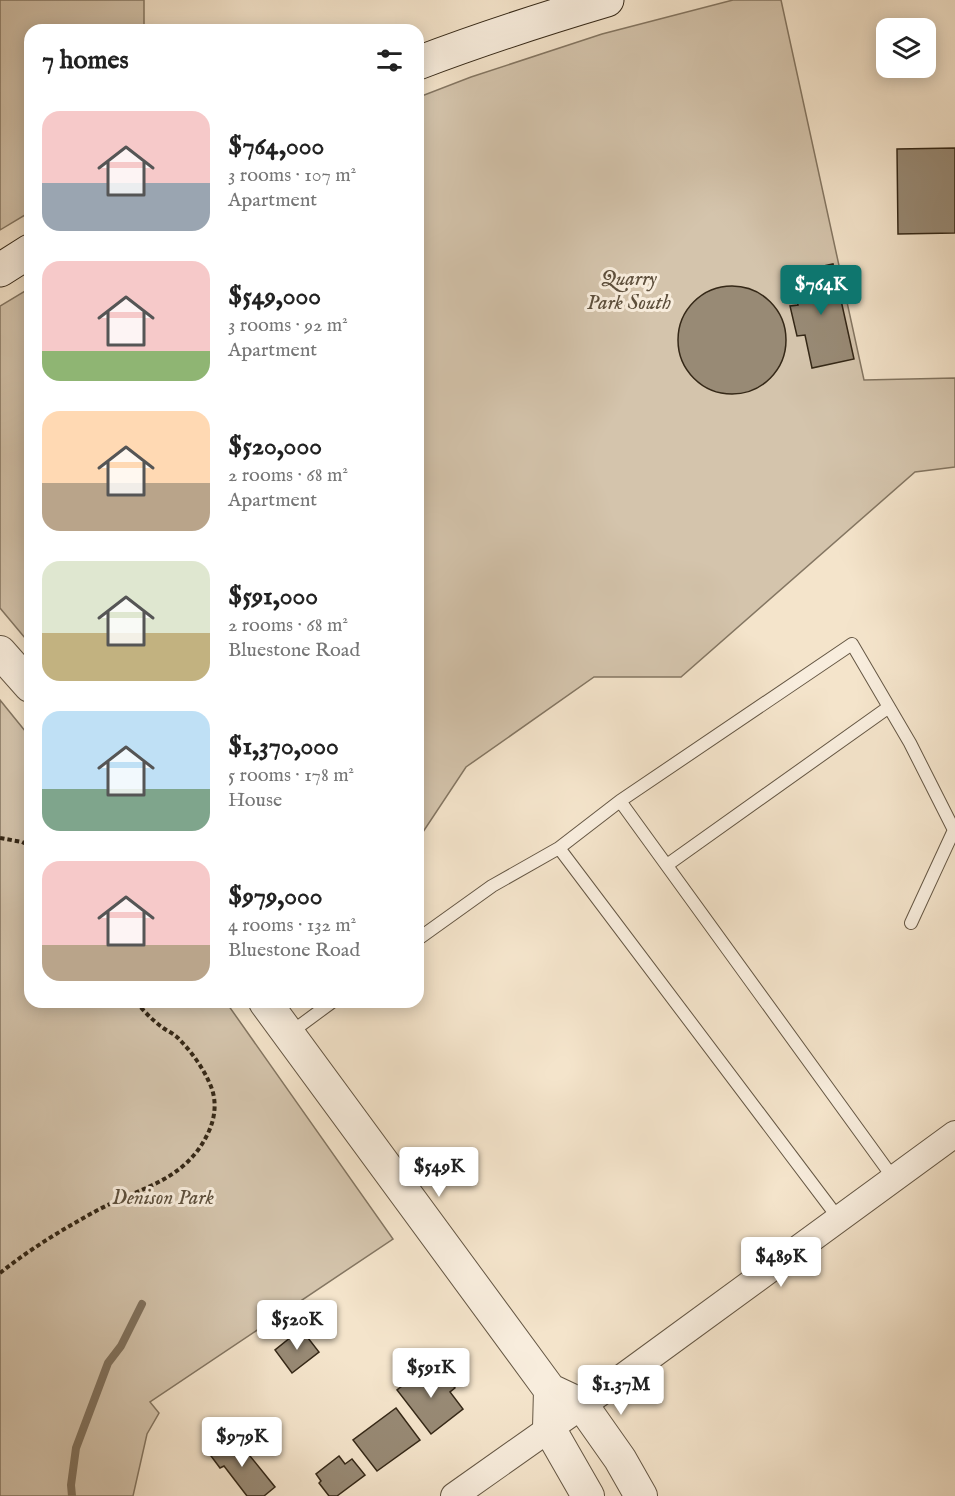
<!DOCTYPE html>
<meta charset="utf-8">
<style>
:root{--surface:#fff;--page:#f2f2f2;--text:#222;--muted:#767676;--accent:#0f766e}
body{margin:0;font-family:"IM FELL English",serif;background:var(--page);color:var(--text);height:100vh;display:flex;flex-direction:column;font-size:22px;white-space:nowrap}
*{box-sizing:border-box;margin:0}
p{font-size:20px;color:var(--muted)}
.icon{flex:none;width:33px;height:33px;fill:none;stroke:currentColor;stroke-width:2;stroke-linecap:round;stroke-linejoin:round}
.map{position:relative;flex:1;overflow:hidden}
.drawer{position:absolute;left:24px;top:24px;width:400px;height:984px;display:flex;flex-direction:column;background:var(--surface);border-radius:18px;box-shadow:0 3px 15px #0003}
.drawer>*{flex:none}
.fabs{position:absolute;left:876px;top:18px;display:grid;gap:12px}
.fabs a{display:grid;place-items:center;width:60px;height:60px;border-radius:12px;background:var(--surface);box-shadow:0 3px 15px #0003;font-size:30px}
.price{position:absolute;translate:-50% -51px;padding:0 14px;border-radius:6px;background:#fff;color:#222;font-size:20px;line-height:39px;filter:drop-shadow(0 2px 3px #0008)}
.price::after{content:'';position:absolute;left:50%;top:36px;width:18px;height:14px;margin-left:-9px;background:inherit;clip-path:polygon(0 0,100% 0,50% 100%)}
.price.selected{background:var(--accent);color:#fff}
ul{padding:0;list-style:none}
li{display:flex;align-items:center;gap:18px;height:150px;padding:0 18px}
li span{display:grid;place-items:center;flex:none;width:168px;height:120px;border-radius:18px;color:#555}
li>.icon{margin-inline-start:auto}
span .icon{width:72px;height:72px;fill:#fffc;stroke-width:1}
li b{font-size:26px}
h2{display:flex;justify-content:space-between;align-items:center;height:72px;padding:0 18px;font-size:26px}
.map>svg:first-child{display:block}
.green{fill:#d4c4ac;stroke:#847662;stroke-width:1.5}
.lines{fill:none;stroke-linecap:round;stroke-linejoin:round}
.stream{stroke:#81725e;stroke-width:8}
.building{fill:#988a75;stroke:#352817;stroke-width:1.5}
.service-casing{stroke:#655744;stroke-width:14}
.minor-casing{stroke:#655744;stroke-width:28}
.tertiary-casing{stroke:#655744;stroke-width:34}
.secondary-casing{stroke:#352817;stroke-width:35}
.path{stroke:#352817;stroke-width:4;stroke-dasharray:4.5 3;stroke-linecap:butt}
.service{stroke:#f8eddd;stroke-width:12}
.minor{stroke:#f8eddd;stroke-width:26}
.tertiary{stroke:#f8eddd;stroke-width:32}
.secondary{stroke:#f8eddd;stroke-width:33}
.labels{text-anchor:middle;stroke-width:6;stroke-linejoin:round;paint-order:stroke}
.park-label{font-size:21px;font-style:italic;fill:#5d4f3c;stroke:#f8eddd}
</style>
<div class="map">
<svg width="955" height="1496" viewBox="0 0 955 1496">
<rect width="100%" height="100%" fill="#f4e4cb"/>
<filter id="stains"><feTurbulence type="fractalNoise" baseFrequency=".00333" numOctaves="4"/><feColorMatrix values="0 0 0 0 .2 0 0 0 0 .09 0 0 0 0 .02 0 0 0 .5 -.17"/></filter>
<radialGradient id="worn" r=".72"><stop offset=".6" stop-color="#630" stop-opacity="0"/><stop offset="1" stop-color="#630" stop-opacity=".3"/></radialGradient>
<path class="green" d="M 0,0 L 144,0 L 144,30 L 30,30 L 30,212 L 0,230 Z
M 733,0 L 781,0 L 864,380 L 955,378 L 955,467 L 915,472 L 681,677 L 594,677 L 466,767 L 419,838 L 419,97 L 471,77 L 602,34 Z
M 30,288 L 30,644 L 0,608 L 0,306 Z
M 0,700 L 30,737 L 30,1002 L 226,1002 L 393,1239 L 150,1402 L 159,1413 L 147,1434 L 133,1496 L 0,1496 Z"/>
<g class="lines">
<path class="stream" d="M 72,1496 L 71,1485 L 76,1448 L 108,1363 L 121,1346 L 142,1304"/>
</g>
<path class="building" d="M 955,148 L 955,233 L 898,234 L 897,149 Z
M 833,264 L 854,359 L 812,368 L 805,335 L 797,336 L 790,306 L 798,305 L 791,273 Z
M678 340a54 54 0 1 1 108 0a54 54 0 1 1-108 0Z
M 301,1329 L 319,1352 L 292,1373 L 275,1350 Z
M 428,1366 L 436,1376 L 442,1372 L 455,1388 L 450,1392 L 463,1409 L 431,1434 L 397,1390 Z
M 396,1408 L 420,1440 L 377,1471 L 353,1440 Z
M 229,1436 L 239,1449 L 242,1446 L 275,1487 L 264,1496 L 247,1496 L 224,1466 L 220,1468 L 208,1452 Z
M 339,1456 L 345,1464 L 352,1459 L 365,1475 L 337,1496 L 329,1496 L 319,1483 L 321,1481 L 316,1474 Z"/>
<g class="lines">
<defs>
<path id="service" d="M 620,801 L 852,644 L 910,743 L 954,830 L 911,923
M 667,865 L 889,707
M 418,939 L 492,886 L 559,848
M 290,1033 L 332,1002
M 839,1219 L 559,848 L 620,801 L 894,1179"/>
<path id="minor" d="M 454,1496 L 617,1381 L 955,1134"/>
<path id="tertiary" d="M 0,652 L 30,686
M 265,1002 L 550,1390 L 582,1405 L 620,1459 L 641,1496
M 550,1390 L 549,1428 L 588,1496"/>
<path id="secondary" d="M 418,63 C 481,39 543,19 607,0
M 0,270 L 30,251"/>
</defs>
<use href="#service" class="service-casing"/>
<use href="#minor" class="minor-casing"/>
<use href="#tertiary" class="tertiary-casing"/>
<use href="#secondary" class="secondary-casing"/>
<path class="path" d="M 0,838 L 22,842 L 30,846
M 0,1273 C 30,1249 63,1229 96,1211 C 140,1187 186,1182 209,1131 C 216,1115 217,1098 209,1082 C 202,1066 190,1050 178,1038 C 173,1033 167,1031 162,1027 C 153,1021 144,1011 136,1002"/>
<use href="#service" class="service"/>
<use href="#minor" class="minor"/>
<use href="#tertiary" class="tertiary"/>
<use href="#secondary" class="secondary"/>
</g>
<g class="labels">
<g class="park-label">
<text x="629" y="285">Quarry<tspan x="629" dy="24">Park South</tspan></text>
<text x="163" y="1204">Denison Park</text>
</g>
</g>
<rect width="100%" height="100%" filter="url(#stains)"/>
<rect width="100%" height="100%" fill="url(#worn)"/>
</svg>
<div class="fabs">
<a><svg class="icon" aria-label="layers" viewBox="0 0 24 24"><path d="M12 4l9 5-9 5-9-5zM3 14l9 5 9-5"/></svg></a>
</div>
<b class="price selected" style="left:821px;top:316px">$764K</b>
<b class="price" style="left:439px;top:1198px">$549K</b>
<b class="price" style="left:781px;top:1288px">$489K</b>
<b class="price" style="left:297px;top:1351px">$520K</b>
<b class="price" style="left:431px;top:1399px">$591K</b>
<b class="price" style="left:621px;top:1416px">$1.37M</b>
<b class="price" style="left:242px;top:1468px">$979K</b>
<section class="drawer">
<h2>7 homes<svg class="icon" aria-label="filters" viewBox="0 0 24 24"><path d="M4 7h16M4 17h16"/><circle cx="9" cy="7" r="2"/><circle cx="15" cy="17" r="2"/></svg></h2>
<ul>
<li><span style="background:linear-gradient(#f6c9c9 60%,#9aa5b1 0)"><svg class="icon" aria-label="home" viewBox="0 0 24 24"><path d="M3 11l9-7 9 7M6 9v11h12V9"/></svg></span><div><b>$764,000</b><p>3 rooms · 107 m²</p><p>Apartment</p></div></li>
<li><span style="background:linear-gradient(#f6c9c9 75%,#8fb573 0)"><svg class="icon" aria-label="home" viewBox="0 0 24 24"><path d="M3 11l9-7 9 7M6 9v11h12V9"/></svg></span><div><b>$549,000</b><p>3 rooms · 92 m²</p><p>Apartment</p></div></li>
<li><span style="background:linear-gradient(#ffd9b3 60%,#b9a48a 0)"><svg class="icon" aria-label="home" viewBox="0 0 24 24"><path d="M3 11l9-7 9 7M6 9v11h12V9"/></svg></span><div><b>$520,000</b><p>2 rooms · 68 m²</p><p>Apartment</p></div></li>
<li><span style="background:linear-gradient(#dfe7d0 60%,#c2b280 0)"><svg class="icon" aria-label="home" viewBox="0 0 24 24"><path d="M3 11l9-7 9 7M6 9v11h12V9"/></svg></span><div><b>$591,000</b><p>2 rooms · 68 m²</p><p>Bluestone Road</p></div></li>
<li><span style="background:linear-gradient(#bfe0f5 65%,#7fa58c 0)"><svg class="icon" aria-label="home" viewBox="0 0 24 24"><path d="M3 11l9-7 9 7M6 9v11h12V9"/></svg></span><div><b>$1,370,000</b><p>5 rooms · 178 m²</p><p>House</p></div></li>
<li><span style="background:linear-gradient(#f6c9c9 70%,#b9a48a 0)"><svg class="icon" aria-label="home" viewBox="0 0 24 24"><path d="M3 11l9-7 9 7M6 9v11h12V9"/></svg></span><div><b>$979,000</b><p>4 rooms · 132 m²</p><p>Bluestone Road</p></div></li>
</ul>
</section>
</div>
